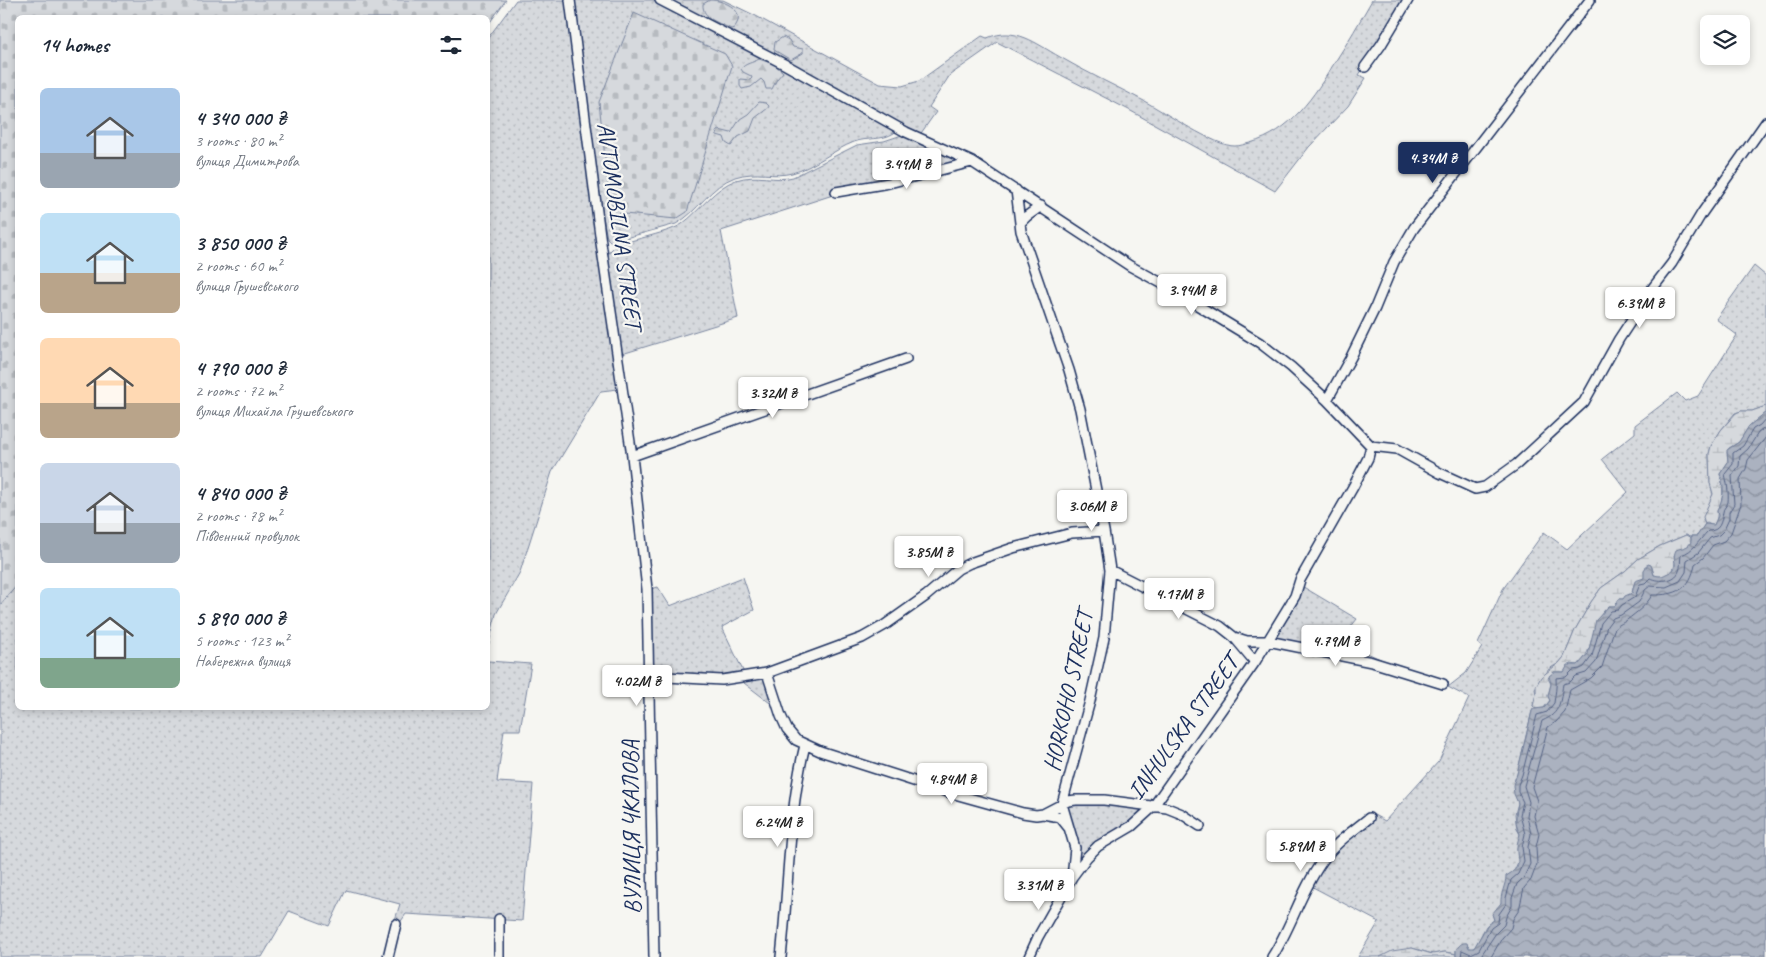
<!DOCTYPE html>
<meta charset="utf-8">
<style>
:root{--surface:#fff;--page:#f6f6f7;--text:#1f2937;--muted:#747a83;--accent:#1b2f5e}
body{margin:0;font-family:Caveat,sans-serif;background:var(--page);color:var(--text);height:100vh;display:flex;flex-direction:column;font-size:19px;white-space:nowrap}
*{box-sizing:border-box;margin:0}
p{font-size:16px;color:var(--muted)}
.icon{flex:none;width:28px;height:28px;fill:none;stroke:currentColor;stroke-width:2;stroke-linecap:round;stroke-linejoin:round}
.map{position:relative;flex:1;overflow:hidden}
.sheet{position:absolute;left:15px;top:15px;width:475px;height:695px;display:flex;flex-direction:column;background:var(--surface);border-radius:8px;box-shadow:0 2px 8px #0003}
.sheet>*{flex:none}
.controls{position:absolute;left:1700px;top:15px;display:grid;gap:10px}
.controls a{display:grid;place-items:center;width:50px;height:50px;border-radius:8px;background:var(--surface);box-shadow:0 2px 8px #0003;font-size:25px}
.price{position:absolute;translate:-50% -42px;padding:0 11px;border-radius:5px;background:#fff;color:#222;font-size:16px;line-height:32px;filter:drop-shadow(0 1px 2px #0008)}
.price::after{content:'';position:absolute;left:50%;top:30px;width:15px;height:11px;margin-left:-8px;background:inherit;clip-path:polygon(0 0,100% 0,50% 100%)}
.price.current{background:var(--accent);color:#fff}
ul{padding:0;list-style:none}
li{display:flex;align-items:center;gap:15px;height:125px;padding:0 25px}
li span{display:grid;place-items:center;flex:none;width:140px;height:100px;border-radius:8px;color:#555}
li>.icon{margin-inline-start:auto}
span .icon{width:60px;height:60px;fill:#fffc;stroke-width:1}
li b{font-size:21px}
h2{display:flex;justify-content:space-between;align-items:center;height:60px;padding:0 25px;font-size:21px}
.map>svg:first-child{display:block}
.grass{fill:url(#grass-dots);stroke:#78849e}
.forest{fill:url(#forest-firs);stroke:#78849e}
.wetland{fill:url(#wetland-marsh);stroke:#78849e}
.cemetery{fill:url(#cemetery-stones);stroke:#78849e}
.water{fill:url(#water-waves);stroke:#717e99}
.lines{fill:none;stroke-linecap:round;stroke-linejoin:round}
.shore{stroke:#556385;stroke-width:1}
.minor-casing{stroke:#1b2f5e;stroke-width:12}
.minor{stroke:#f6f6f2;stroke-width:9}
.labels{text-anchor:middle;stroke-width:4.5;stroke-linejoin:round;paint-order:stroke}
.street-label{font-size:24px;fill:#1b2f5e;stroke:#f6f6f2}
</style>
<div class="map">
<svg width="1766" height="957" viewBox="0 0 1766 957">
<defs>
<pattern id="grass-dots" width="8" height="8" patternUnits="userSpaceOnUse" patternTransform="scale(1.25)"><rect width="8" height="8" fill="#d6d9dd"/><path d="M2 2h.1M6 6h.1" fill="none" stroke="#b7bbc0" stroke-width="1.8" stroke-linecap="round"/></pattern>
<pattern id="forest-firs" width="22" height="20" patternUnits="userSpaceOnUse" patternTransform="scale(1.25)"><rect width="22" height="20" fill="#d6d9dd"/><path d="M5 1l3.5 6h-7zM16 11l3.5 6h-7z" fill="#b7bbc0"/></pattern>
<pattern id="wetland-marsh" width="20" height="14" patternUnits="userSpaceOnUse" patternTransform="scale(1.25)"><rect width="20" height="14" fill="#d6d9dd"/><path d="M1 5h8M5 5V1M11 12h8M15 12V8" fill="none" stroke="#b7bbc0"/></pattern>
<pattern id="cemetery-stones" width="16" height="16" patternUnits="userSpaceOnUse" patternTransform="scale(1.25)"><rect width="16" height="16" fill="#d6d9dd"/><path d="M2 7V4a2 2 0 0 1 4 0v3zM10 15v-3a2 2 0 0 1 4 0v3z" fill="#b7bbc0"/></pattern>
<pattern id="water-waves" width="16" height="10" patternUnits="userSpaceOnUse" patternTransform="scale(1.25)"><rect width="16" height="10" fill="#abb2c0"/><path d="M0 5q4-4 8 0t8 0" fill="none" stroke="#8a919f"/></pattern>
</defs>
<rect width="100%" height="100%" fill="#f6f6f2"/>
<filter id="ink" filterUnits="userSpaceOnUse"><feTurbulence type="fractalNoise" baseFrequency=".02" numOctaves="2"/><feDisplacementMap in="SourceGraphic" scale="10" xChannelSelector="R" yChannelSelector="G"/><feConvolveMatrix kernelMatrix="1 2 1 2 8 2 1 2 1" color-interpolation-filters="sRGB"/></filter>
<g filter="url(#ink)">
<path class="grass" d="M 516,0 L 567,0 L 618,389 L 601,391 L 552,472 L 520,572 L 496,614 L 488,647 L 488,38 Z
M 574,0 L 652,0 L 784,68 L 895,131 L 894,133 C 882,141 867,137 854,142 C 833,150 813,168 792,173 C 774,178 756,170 735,177 C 710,186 698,212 676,224 L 611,242 L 607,238 L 603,217 Z
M 669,0 L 723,0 L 756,16 L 880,84 L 902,86 L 919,81 L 982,36 L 987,38 C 1016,26 1035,43 1060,57 C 1087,73 1116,86 1144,101 C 1163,111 1216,147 1235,146 C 1240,146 1245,144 1250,143 C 1291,132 1314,96 1335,62 C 1348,42 1360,21 1372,0 L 1405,0 L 1359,75 L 1366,78 L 1348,106 L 1309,147 L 1275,191 L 1129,110 L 997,42 L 950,75 L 929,107 L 936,112 L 919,136 L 788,62 Z
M 902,135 L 962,161 L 836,194 L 721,231 L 738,318 L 622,354 L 608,255 L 610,251 L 616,245 C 632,240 671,232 682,224 C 701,210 714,188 736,180 C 757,173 775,182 793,177 L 857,145 L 884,141 Z
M 1754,266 L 1766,276 L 1766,406 L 1752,411 L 1741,411 L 1735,413 L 1721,430 L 1711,446 L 1709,454 L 1710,483 L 1713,494 L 1703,520 L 1705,524 L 1697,536 L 1691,536 L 1691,538 L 1686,535 L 1660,546 L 1638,559 L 1625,571 L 1601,588 L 1591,602 L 1575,630 L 1564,657 L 1559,663 L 1549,669 L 1535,689 L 1536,694 L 1533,706 L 1536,709 L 1532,711 L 1517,774 C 1511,786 1514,792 1518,803 L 1515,814 L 1517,829 L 1520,834 L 1517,849 L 1519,860 L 1514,871 L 1507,876 C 1506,881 1502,902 1500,906 C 1498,910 1494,911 1493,916 L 1494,920 L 1486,926 L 1475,947 L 1471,949 L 1468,945 L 1456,950 L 1456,954 L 1445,952 L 1433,954 L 1412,948 L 1380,957 L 1358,957 L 1379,922 L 1309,885 L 1335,848 L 1374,815 L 1385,821 L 1439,761 L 1469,698 L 1448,687 L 1466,673 L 1482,647 L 1478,644 L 1503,589 L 1544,532 L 1567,549 L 1628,492 L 1602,459 L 1635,433 L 1635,425 L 1677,393 L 1685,401 L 1698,396 L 1737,335 L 1716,319 Z
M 743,577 L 754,610 L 722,627 L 745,675 L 721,676 L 654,672 L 652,669 L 651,589 L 658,587 L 670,606 Z
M 17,584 L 18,708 L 488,708 L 488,661 L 531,664 L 520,730 L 504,730 L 497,782 L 533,784 L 522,921 L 406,914 L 399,924 L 394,923 L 400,904 L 346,890 L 329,926 L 289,911 L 262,957 L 0,957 L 0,605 Z
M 1300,585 L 1357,619 L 1340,641 L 1405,670 L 1273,640 Z
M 760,677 C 770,683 771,696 774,706 L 744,683 L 744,680 Z
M 1105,802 L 1142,809 L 1143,811 L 1077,869 L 1068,808 L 1069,805 Z"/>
<path class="forest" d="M 710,0 C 725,0 748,11 734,28 L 731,29 C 720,23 702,19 703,4 Z
M 783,37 L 789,40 L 793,47 L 803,49 L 803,53 L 791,60 L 774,50 L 775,42 Z
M 759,59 L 774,64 L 783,72 L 777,79 L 772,89 L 766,89 L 764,82 L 761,79 L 751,87 L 742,89 L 740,86 L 740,79 L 750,80 L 752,78 L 751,76 L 743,72 L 741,69 C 745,63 753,63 759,59 Z
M 759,102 L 766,103 L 769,106 L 768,108 L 755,118 L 750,131 L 738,137 L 731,146 L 726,143 L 724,137 L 717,135 L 716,132 L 719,130 L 731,133 L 740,119 L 748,114 Z"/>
<path class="wetland" d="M 1766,406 L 1766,412 L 1749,426 L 1739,442 L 1729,448 L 1727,452 L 1728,462 L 1720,474 C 1724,489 1724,498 1717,511 C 1718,516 1716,522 1713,526 L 1707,523 L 1705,524 L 1703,517 L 1713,494 L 1710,483 L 1709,454 L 1711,446 L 1721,430 L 1736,413 L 1741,411 L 1752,411 Z
M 1686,535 L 1691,538 L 1691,544 L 1674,555 C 1678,570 1669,580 1654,575 L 1652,567 L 1646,565 L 1644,578 L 1634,584 L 1632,593 L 1623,599 L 1619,599 L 1615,606 L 1609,606 C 1589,622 1596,650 1578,665 L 1571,664 L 1564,672 L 1554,672 L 1548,678 L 1551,684 L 1548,696 L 1550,700 L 1544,708 L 1536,709 L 1533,706 L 1536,694 L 1536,686 L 1541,677 L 1559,663 L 1564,657 L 1575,630 L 1591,602 L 1601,588 L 1625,571 L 1638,559 L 1660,546 Z
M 1412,948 L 1432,954 L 1445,952 L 1456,954 L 1456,957 L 1380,957 L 1392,951 Z"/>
<path class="cemetery" d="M 0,0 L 506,0 L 488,25 L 488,18 L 18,18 L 18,584 L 0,605 Z
M 634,13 L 725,54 L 732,66 L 687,212 L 676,219 L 614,213 L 607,177 L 599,102 Z"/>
<path class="water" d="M 1766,412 L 1766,957 L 1456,957 L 1456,950 C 1459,946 1461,942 1467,943 L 1469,948 L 1474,948 L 1488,924 L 1494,920 L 1492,914 L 1501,903 C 1500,894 1506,885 1506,876 C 1524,866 1516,861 1517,847 C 1517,842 1519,838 1520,834 C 1514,823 1516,814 1518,803 L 1514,794 L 1513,785 L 1517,774 L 1532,711 L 1533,709 L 1544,708 L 1550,701 L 1548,696 L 1551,684 L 1549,676 L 1554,672 L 1564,672 L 1568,665 L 1578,665 L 1588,654 L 1596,620 L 1609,606 L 1615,606 L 1619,599 L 1623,599 L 1625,596 L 1632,593 L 1635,581 L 1644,578 L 1644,570 L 1648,564 L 1651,565 L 1654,575 C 1659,576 1661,577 1666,574 C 1683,567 1670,562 1676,550 C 1683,547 1693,548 1691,536 L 1697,536 L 1705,524 L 1714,525 L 1718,516 L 1717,511 C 1724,497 1725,489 1720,474 L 1728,462 L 1727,450 L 1739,442 L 1749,426 Z"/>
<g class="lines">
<path class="shore" d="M 1461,957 L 1462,950 L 1471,954 L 1479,950 L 1491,928 L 1498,923 L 1499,914 L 1506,904 L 1506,898 L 1511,880 L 1518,874 L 1524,861 L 1522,847 L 1525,834 L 1520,815 L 1523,802 L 1518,792 L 1518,785 L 1522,775 L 1537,715 L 1547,712 L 1554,703 C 1555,694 1557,687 1556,678 L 1566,677 L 1573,670 L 1580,669 L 1584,667 L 1592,656 L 1601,623 L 1611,611 L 1618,610 L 1622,605 L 1635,597 L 1640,584 L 1645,583 L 1650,578 C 1658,582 1675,582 1679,571 C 1681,567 1680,560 1681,555 C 1694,551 1699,540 1708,531 C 1720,531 1721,523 1723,512 C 1723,508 1727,506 1728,502 C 1729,493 1727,483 1725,474 L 1733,464 L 1733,453 L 1743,446 L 1753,429 L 1760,425 L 1766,418
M 1480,957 L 1496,933 L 1504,925 L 1506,917 L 1512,906 L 1512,898 L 1517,884 L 1524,877 L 1530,864 L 1528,847 L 1531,834 L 1527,816 L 1529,802 L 1524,786 L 1542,721 C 1561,713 1560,702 1563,684 L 1570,682 L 1576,676 L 1586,673 L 1596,662 L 1607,626 L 1613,618 L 1621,615 L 1639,602 L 1645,590 L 1650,586 L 1666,587 L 1680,581 L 1686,572 L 1687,560 L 1698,553 L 1710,538 L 1719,535 L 1724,530 L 1729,519 L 1729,512 L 1734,504 L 1732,476 L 1739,466 L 1740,456 L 1748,449 L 1758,433 L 1766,427
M 1491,957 L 1502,938 L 1511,928 L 1513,919 L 1519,910 L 1524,888 L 1531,880 L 1537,864 L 1536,847 L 1539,834 L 1534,816 L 1537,801 L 1532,787 L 1548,727 L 1556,722 L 1565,712 L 1570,690 L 1591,678 L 1602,667 L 1614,630 C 1618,624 1622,624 1627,620 C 1637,612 1646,606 1652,595 C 1677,595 1690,590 1695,564 L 1703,558 L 1713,545 L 1724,541 L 1731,533 L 1741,504 L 1740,479 L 1746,469 L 1748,460 L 1766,437"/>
<defs>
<path id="minor" d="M 570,0 L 601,243 L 632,456 L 647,589 L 654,957
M 660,0 L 786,65 L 906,132 L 972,162 L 1130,266 L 1174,290 L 1189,300 L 1260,343 L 1291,367 L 1327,400 L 1371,446 L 1397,449 L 1440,473 L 1475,489 L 1485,487 L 1517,464 L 1584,402 L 1619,339 L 1652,289 L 1672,263 L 1702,213 L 1766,122
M 1365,67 L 1381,45 L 1408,0
M 1016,190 L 1021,231 L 1069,370 L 1080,409 L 1104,531 L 1110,570 L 1104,638 L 1090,701 L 1062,804 L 1075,848 L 1072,877
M 836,192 L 889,183 L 972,162
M 1020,223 L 1027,216 L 1041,206
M 1327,400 L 1351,357 L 1375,308 L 1394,262 L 1414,228 L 1590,0
M 632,456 L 906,359
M 1110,570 L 1220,626 L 1234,637 L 1255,662
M 1234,637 L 1247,641 L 1268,641 L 1372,662 L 1443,684
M 767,673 L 781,716 L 787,729 L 796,740 L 820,751 L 951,793 L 1023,813 L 1036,815 L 1043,814 L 1068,801 L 1076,800 L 1104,800 L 1167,808 L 1182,814 L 1200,826
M 648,676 L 722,680 L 767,673 L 862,638 L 885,625 L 926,596 L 958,569 L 970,563 L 1013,548 L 1072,533 L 1104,531
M 1043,814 L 1060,817 L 1068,827
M 388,957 L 396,924
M 499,957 L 499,919
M 781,957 C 789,886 788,815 805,745
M 1029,957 L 1038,937 L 1072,877 L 1087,857 L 1098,846 L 1132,826 L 1153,807 L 1255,662 L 1295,596 L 1300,580 L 1353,487 L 1368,458 L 1371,446
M 1272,957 C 1292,926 1301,890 1323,860 C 1335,843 1353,831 1369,818"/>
</defs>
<use href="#minor" class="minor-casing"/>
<use href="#minor" class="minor"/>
</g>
</g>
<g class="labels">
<g class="street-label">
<text transform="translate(620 226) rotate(82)" y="8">AVTOMOBILNA STREET</text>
<text transform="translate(1068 691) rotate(-78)" y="8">HORKOHO STREET</text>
<text transform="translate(1183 727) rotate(-54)" y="8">INHULSKA STREET</text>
<text transform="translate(631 827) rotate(-91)" y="8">ВУЛИЦЯ ЧКАЛОВА</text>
</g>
</g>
</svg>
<div class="controls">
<a><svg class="icon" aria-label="layers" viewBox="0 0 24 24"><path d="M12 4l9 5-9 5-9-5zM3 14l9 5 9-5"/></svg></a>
</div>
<b class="price current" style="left:1433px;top:184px">4.34M ₴</b>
<b class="price" style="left:907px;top:190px">3.49M ₴</b>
<b class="price" style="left:1192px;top:316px">3.94M ₴</b>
<b class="price" style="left:1640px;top:329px">6.39M ₴</b>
<b class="price" style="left:773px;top:419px">3.32M ₴</b>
<b class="price" style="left:1092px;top:532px">3.06M ₴</b>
<b class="price" style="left:929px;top:578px">3.85M ₴</b>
<b class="price" style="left:1179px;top:620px">4.17M ₴</b>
<b class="price" style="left:1336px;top:667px">4.79M ₴</b>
<b class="price" style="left:637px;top:707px">4.02M ₴</b>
<b class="price" style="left:952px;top:805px">4.84M ₴</b>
<b class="price" style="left:778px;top:848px">6.24M ₴</b>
<b class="price" style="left:1301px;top:872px">5.89M ₴</b>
<b class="price" style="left:1039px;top:911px">3.31M ₴</b>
<section class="sheet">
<h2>14 homes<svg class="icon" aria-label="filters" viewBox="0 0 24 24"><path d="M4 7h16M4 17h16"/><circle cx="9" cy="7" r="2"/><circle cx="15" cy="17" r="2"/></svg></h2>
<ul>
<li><span style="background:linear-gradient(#a9c7e8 65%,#9aa5b1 0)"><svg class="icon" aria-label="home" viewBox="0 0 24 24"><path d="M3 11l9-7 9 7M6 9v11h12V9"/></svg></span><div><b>4 340 000 ₴</b><p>3 rooms · 80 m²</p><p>вулиця Димитрова</p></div></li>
<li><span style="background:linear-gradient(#bfe0f5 60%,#b9a48a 0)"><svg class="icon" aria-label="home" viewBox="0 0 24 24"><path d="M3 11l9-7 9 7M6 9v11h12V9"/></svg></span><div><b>3 850 000 ₴</b><p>2 rooms · 60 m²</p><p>вулиця Грушевського</p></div></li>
<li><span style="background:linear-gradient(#ffd9b3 65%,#b9a48a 0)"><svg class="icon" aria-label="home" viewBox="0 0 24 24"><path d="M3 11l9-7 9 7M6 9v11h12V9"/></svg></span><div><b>4 790 000 ₴</b><p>2 rooms · 72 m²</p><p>вулиця Михайла Грушевського</p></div></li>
<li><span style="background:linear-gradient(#c9d6e8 60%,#9aa5b1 0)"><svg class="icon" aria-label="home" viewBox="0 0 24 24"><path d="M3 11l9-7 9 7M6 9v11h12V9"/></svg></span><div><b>4 840 000 ₴</b><p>2 rooms · 78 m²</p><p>Південний провулок</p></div></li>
<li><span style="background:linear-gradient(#bfe0f5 70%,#7fa58c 0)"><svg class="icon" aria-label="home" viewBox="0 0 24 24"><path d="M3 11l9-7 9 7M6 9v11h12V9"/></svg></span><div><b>5 890 000 ₴</b><p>5 rooms · 123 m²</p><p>Набережна вулиця</p></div></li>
</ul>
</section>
</div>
